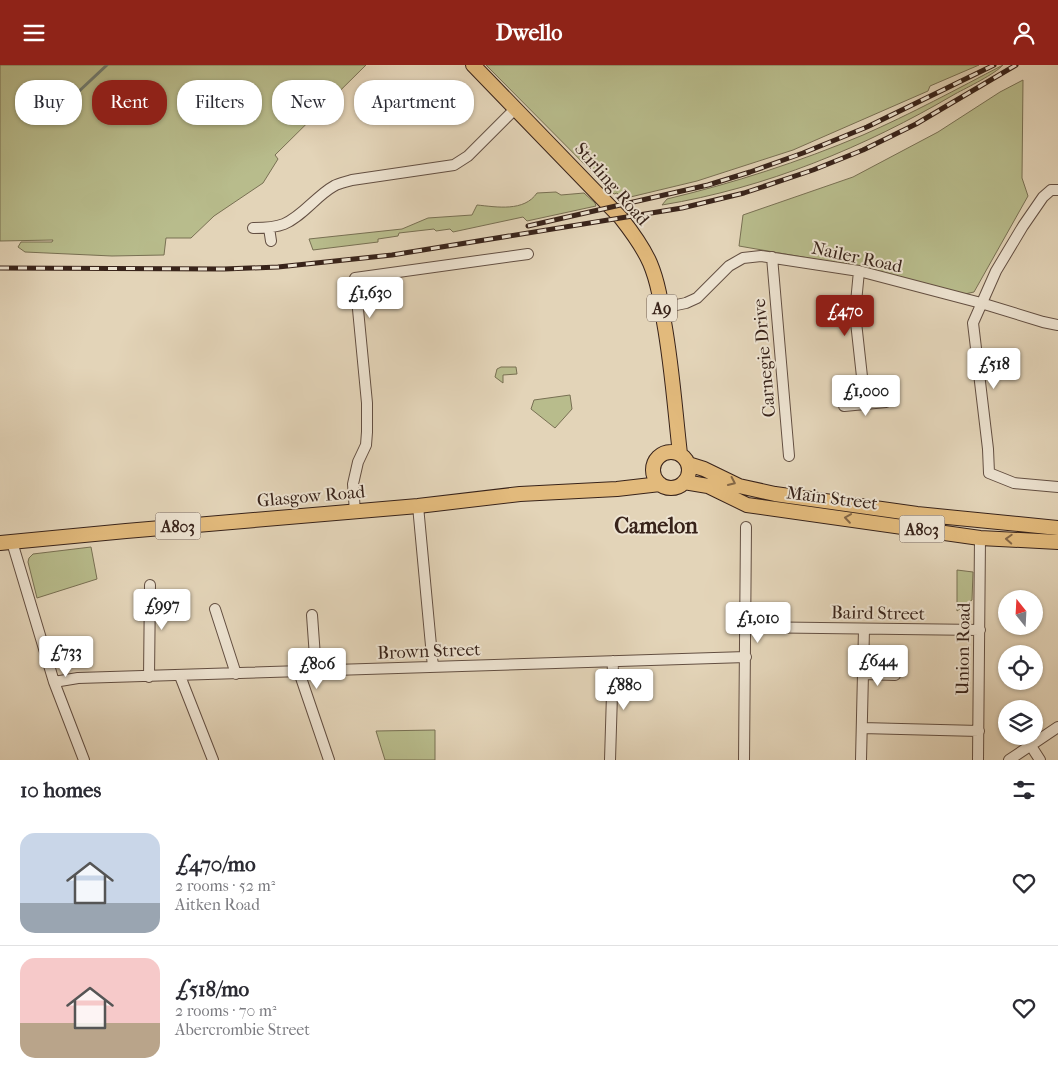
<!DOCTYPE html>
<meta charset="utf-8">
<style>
:root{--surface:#fff;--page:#f7f7f7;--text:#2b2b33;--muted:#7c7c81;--line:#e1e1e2;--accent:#8f2418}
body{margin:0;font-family:"IM FELL French Canon",serif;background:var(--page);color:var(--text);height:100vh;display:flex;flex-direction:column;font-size:19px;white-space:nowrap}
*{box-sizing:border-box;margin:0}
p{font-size:16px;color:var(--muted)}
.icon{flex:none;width:28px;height:28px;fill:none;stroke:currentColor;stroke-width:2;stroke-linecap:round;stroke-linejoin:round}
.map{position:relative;height:695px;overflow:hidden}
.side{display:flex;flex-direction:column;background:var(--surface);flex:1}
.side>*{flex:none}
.top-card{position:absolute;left:15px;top:15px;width:500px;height:45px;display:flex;gap:10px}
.needle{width:32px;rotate:342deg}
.controls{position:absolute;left:998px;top:525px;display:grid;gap:10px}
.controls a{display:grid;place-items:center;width:45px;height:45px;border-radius:50%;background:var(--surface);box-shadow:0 1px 4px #0004;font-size:25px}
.price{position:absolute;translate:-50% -42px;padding:0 11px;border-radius:5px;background:#fff;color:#222;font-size:16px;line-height:32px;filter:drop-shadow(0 1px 2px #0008)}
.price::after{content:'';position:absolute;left:50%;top:30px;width:15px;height:11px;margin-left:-8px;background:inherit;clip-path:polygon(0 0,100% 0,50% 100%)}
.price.selected{background:var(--accent);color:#fff}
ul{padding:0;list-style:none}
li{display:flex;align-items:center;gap:15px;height:125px;padding:0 20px}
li+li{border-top:1px solid var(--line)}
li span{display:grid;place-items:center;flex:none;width:140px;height:100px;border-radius:15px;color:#555}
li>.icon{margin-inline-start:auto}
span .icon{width:60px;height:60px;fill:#fffc;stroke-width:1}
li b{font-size:21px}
h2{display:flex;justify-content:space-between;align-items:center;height:60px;padding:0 20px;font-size:21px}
.chip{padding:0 18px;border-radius:20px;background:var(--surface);box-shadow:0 1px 4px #0004;font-size:18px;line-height:45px}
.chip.selected{background:var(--accent);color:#fff}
header{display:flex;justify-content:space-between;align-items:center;height:65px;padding:0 20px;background:var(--accent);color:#fff;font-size:22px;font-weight:700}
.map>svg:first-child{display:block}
.green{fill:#b8bc8c;stroke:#787053}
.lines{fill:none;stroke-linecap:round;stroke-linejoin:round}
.stream{stroke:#707c71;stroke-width:3}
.minor-casing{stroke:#634f42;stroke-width:12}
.major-casing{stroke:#38231a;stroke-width:16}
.minor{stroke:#ede3d1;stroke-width:10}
.major{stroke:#e2ba7c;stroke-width:14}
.rail-casing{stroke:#38231a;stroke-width:5}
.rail{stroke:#ede3d1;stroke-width:3;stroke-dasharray:9;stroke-linecap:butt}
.oneway{stroke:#846746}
.labels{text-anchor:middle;stroke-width:4;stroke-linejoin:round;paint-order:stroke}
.shield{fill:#ede3d1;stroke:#6e5d51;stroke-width:1}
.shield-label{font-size:16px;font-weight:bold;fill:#38231a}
.street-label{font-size:18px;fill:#38231a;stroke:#ede3d1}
.district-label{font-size:22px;font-weight:bold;fill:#38231a;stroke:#ede3d1}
</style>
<header><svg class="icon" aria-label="menu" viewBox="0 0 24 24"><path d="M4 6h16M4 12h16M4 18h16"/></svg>Dwello<svg class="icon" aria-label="person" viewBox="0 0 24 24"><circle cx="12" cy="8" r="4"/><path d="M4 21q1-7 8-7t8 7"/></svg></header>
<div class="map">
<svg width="1058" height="695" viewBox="0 0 1058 695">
<rect width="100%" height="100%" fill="#e3d4b8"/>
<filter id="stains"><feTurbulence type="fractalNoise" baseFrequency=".004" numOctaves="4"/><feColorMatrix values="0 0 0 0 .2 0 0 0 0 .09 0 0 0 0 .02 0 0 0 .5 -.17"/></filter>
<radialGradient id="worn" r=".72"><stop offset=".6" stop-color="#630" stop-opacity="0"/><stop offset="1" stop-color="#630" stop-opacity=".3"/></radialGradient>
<path class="green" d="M 0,0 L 366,0 L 275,90 L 278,94 L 263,118 L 214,151 L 191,173 L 166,173 L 164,190 L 112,191 L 25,187 L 18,182 L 21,177 L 52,177 L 53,175 L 0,176 Z
M 486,0 L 979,0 L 930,21 L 928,26 L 793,85 L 697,116 L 622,134 L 617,128 L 614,129 Z
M 1003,0 C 995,9 968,22 955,29 C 865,82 766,123 662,140 L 667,134 C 734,118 799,97 863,70 C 911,49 957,24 1003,0 Z
M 1023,15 L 1022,113 L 1028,131 L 974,227 L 965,229 L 860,202 L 739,181 L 743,150 L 853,112 L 938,67 L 1000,27 Z
M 556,127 L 561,130 L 584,128 L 595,138 L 596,141 L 527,156 L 523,152 L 453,167 L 450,164 L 436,166 L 434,164 L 399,168 L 398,171 L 378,174 L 378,177 L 313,185 L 309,174 L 402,164 L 428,153 L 472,150 L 477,140 C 497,142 524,147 537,128 Z
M 501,302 L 516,302 L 517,309 L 503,310 L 503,318 L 495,312 L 497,304 Z
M 570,330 L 572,344 L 555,363 L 531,344 L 534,335 Z
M 91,482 L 97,514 L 37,533 L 28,497 L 29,493 L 33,489 Z
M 957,505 L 973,507 L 972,535 L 957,546 Z
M 435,665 L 435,695 L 385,695 L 376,666 Z"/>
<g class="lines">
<path class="stream" d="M 60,44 L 107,0"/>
<defs>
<path id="minor" d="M 1058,125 L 1051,125 L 1043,132 L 1023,161 L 996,206 L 973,258 L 988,384 L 989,408 L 1014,418 L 1058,422
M 253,163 C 263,163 274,163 284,159 C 303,151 316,131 334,121 C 339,118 346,117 352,115 L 454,100 L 468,91 L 516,43
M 269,163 L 271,176
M 772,192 L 789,391
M 859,206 L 855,248 L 865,339
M 662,243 L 686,238 L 697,233 L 729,201 L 743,193 L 761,191 L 859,206 L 981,238 L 1043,257 L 1058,260
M 844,341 L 886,337
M 418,441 L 433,602
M 355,447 L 353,419 L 358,397 L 366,380 L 367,367 L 367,338 L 355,213 L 528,189
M 12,477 L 54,617 L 84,695
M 215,544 L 236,609
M 312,550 L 316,606
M 745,562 L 980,565
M 299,607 L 329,695
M 863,609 L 895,610
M 180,611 L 213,695
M 149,612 L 150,520
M 54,617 L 78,613 L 746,592
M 862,663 L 979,666
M 1031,681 L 1040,695
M 610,695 L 613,596
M 744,695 L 746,462
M 861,695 L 864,564
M 978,695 L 980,473
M 1009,695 L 1058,662"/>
<path id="major" d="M 473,0 L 621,153 C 632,167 643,182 650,198 C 658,217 661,237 664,257 C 672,301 675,345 680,389
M653 405a18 18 0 1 1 36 0a18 18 0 1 1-36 0Z
M 688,399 L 704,404 L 739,421 L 775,429 L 917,449 L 1058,463
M 684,417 L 708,421 L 747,440 L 980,473 L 1058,477
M 0,478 L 126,466 L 418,441 L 520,429 L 617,424 L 660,419"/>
</defs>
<use href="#minor" class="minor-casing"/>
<use href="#major" class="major-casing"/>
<use href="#minor" class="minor"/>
<use href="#major" class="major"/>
<defs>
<path id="rail" d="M 528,161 L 708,120 L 750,107 L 803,88 L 867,62 L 994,0
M 0,203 L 224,204 L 278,202 L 392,190 L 682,143 L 744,128 L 813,105 L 863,85 L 916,59 L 1016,0"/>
</defs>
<use href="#rail" class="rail-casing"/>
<use href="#rail" class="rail"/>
</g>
<defs><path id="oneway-chevron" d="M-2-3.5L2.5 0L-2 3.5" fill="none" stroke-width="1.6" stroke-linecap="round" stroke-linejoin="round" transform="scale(1.25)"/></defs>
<g class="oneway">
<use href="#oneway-chevron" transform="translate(732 417) rotate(25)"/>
<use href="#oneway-chevron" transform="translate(848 453) rotate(-172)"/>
<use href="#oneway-chevron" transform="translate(1009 474) rotate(-177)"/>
</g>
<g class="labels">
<g class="shield">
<rect x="647" y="229.5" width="30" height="27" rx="4"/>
<rect x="155.5" y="447.5" width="45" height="27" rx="4"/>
<rect x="899.5" y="450.5" width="45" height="27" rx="4"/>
</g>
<g class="shield-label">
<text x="662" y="249">A9</text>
<text x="178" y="467">A803</text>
<text x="922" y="470">A803</text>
</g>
<g class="street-label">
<text transform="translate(612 119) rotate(49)" y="6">Stirling Road</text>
<text transform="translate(857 192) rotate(12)" y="6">Nailer Road</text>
<text transform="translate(764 293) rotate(-95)" y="6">Carnegie Drive</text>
<text transform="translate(311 431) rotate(-5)" y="6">Glasgow Road</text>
<text transform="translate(832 433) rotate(7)" y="6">Main Street</text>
<text transform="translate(878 548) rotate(1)" y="6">Baird Street</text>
<text transform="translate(963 584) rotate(-89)" y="6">Union Road</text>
<text transform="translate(429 586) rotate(-2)" y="6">Brown Street</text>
</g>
<g class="district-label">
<text x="656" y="468">Camelon</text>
</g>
</g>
<rect width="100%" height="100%" filter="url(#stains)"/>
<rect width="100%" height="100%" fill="url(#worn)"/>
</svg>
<div class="controls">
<a><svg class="needle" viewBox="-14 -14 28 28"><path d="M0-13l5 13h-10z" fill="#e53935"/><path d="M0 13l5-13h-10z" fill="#7c7c81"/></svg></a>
<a><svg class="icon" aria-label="locate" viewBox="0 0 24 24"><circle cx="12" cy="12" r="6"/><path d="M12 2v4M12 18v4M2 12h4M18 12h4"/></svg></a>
<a><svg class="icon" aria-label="layers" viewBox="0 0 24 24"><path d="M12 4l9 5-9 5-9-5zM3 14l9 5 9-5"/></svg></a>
</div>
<b class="price" style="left:370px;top:254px">£1,630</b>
<b class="price selected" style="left:845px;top:272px">£470</b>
<b class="price" style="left:994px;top:325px">£518</b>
<b class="price" style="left:866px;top:352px">£1,000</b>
<b class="price" style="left:162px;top:566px">£997</b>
<b class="price" style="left:758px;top:579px">£1,010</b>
<b class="price" style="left:66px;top:613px">£733</b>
<b class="price" style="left:878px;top:622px">£644</b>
<b class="price" style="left:317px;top:625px">£806</b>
<b class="price" style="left:624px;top:646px">£880</b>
<div class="top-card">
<a class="chip">Buy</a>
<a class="chip selected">Rent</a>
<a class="chip">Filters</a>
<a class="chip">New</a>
<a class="chip">Apartment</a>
</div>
</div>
<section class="side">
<h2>10 homes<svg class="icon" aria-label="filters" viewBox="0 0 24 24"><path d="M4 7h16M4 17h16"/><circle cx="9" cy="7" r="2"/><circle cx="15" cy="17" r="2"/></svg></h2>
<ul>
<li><span style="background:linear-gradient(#c9d6e8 70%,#9aa5b1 0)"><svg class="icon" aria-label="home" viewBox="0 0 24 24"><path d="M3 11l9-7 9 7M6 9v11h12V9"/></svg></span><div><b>£470/mo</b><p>2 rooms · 52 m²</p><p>Aitken Road</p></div><svg class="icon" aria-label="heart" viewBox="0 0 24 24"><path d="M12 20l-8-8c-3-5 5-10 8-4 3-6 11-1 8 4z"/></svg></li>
<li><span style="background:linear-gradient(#f6c9c9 65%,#b9a48a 0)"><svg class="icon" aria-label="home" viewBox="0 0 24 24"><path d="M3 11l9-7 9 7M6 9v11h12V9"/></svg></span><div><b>£518/mo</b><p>2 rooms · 70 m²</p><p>Abercrombie Street</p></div><svg class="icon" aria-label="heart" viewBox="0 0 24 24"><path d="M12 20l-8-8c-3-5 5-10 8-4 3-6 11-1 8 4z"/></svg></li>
</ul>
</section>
